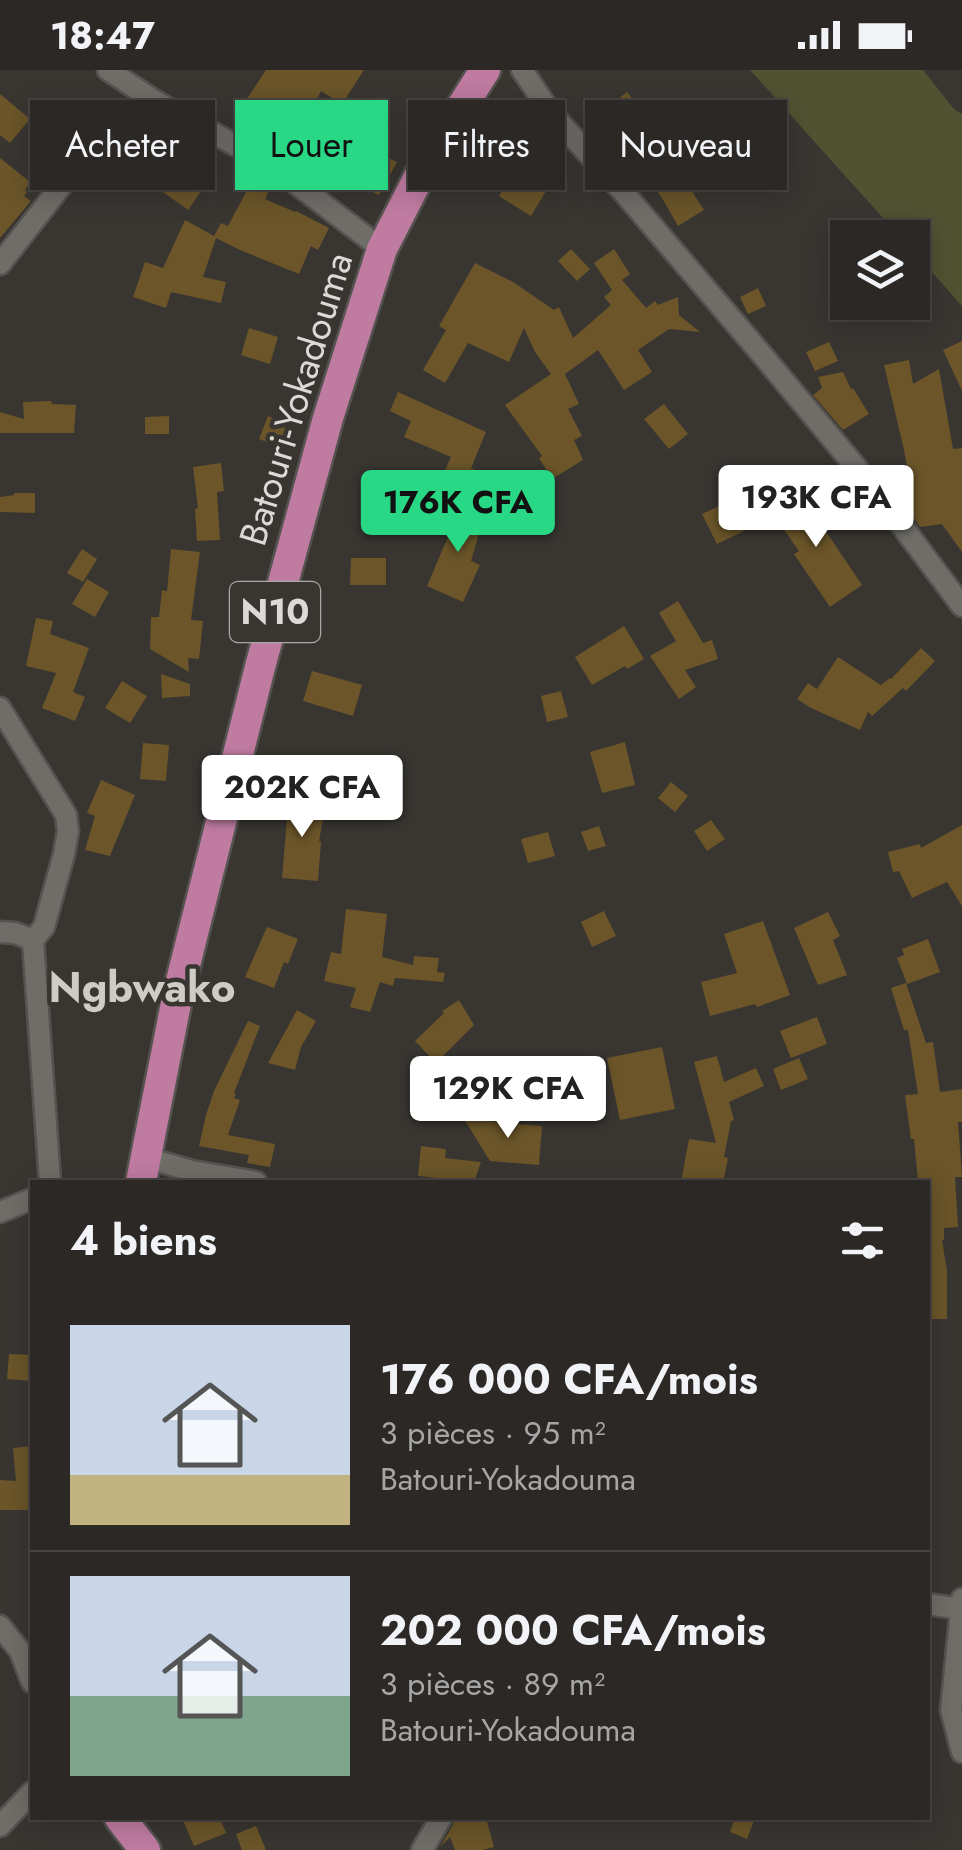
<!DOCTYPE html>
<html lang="fr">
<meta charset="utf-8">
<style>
:root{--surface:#2b2826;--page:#33302e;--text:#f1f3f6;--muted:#a6a6a7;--line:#474443;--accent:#28d885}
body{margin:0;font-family:Jost,sans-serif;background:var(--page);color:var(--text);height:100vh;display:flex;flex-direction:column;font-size:38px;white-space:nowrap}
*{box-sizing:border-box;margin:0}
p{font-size:32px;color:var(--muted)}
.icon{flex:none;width:55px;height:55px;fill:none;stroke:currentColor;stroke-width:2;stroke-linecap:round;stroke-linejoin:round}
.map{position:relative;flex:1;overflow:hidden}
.sheet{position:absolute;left:30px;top:1110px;width:900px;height:640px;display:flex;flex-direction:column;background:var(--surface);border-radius:0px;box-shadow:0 5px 25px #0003,0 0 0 2px var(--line)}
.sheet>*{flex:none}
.top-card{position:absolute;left:30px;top:30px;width:902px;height:90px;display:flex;gap:20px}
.fabs{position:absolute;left:830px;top:150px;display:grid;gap:20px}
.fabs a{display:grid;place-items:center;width:100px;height:100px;border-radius:0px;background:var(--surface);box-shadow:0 5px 25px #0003,0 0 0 2px var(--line);font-size:50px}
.price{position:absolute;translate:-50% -85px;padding:0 22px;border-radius:10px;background:#fff;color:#222;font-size:32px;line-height:65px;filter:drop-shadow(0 2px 5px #0008)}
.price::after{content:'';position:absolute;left:50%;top:60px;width:30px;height:22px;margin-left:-15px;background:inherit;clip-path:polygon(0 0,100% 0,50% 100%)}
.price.on{background:var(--accent);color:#111}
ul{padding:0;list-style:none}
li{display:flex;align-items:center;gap:30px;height:250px;padding:0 40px}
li+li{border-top:2px solid var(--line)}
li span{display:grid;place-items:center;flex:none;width:280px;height:200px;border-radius:0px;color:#555}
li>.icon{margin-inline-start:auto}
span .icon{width:120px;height:120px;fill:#fffc;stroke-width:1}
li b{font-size:42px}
h2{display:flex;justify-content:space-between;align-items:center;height:120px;padding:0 40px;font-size:42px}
.chip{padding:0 35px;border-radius:0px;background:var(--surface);box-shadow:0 5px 25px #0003,0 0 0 2px var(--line);font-size:35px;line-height:90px}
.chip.on{background:var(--accent);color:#111}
.status{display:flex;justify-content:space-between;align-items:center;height:70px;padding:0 50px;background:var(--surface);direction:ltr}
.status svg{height:28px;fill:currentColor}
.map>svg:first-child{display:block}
.green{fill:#4f5332}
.building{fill:#6b5529}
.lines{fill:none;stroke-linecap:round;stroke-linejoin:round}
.street-casing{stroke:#54534f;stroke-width:25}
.highway-casing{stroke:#54534f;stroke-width:35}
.street{stroke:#6f6d68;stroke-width:20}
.highway{stroke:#bf7ba0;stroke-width:30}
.labels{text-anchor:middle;stroke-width:9;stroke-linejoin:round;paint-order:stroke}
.shield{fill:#393632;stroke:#aaa9a6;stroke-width:2.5}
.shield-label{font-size:35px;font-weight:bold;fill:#dbdad7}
.street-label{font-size:38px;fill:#dbdad7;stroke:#393632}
.quarter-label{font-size:42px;font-weight:bold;fill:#cfccc6;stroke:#393632}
</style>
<div class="status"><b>18:47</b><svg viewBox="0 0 49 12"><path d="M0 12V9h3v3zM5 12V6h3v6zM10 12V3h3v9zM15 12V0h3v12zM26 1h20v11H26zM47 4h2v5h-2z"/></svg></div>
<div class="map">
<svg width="962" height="1780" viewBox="0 0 962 1780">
<rect width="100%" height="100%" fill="#393632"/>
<path class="green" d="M 750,0 L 923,0 L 954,39 L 962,44 L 962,236 L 913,181 L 912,168 L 900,167 Z"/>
<path class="building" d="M 266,0 L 364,0 L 342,34 L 321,21 L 307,49 L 322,56 L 317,67 L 349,83 L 354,72 L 397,92 L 379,125 L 259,67 L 262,61 L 237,44 Z
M 627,22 L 654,57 L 687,107 L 684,109 L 704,140 L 678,156 L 662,128 L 624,73 L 600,43 Z
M 0,24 L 30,49 L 10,73 L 0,65 Z
M 67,28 L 97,53 L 76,76 L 47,53 Z
M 146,73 L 174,93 L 180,85 L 193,94 L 197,88 L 216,100 L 188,140 L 152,114 L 149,117 L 126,102 Z
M 0,88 L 30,112 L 25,120 L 27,122 L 24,126 L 31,131 L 0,168 Z
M 515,102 L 546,121 L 531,146 L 499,126 Z
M 252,111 L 269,120 L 265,129 L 295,142 L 296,141 L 329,158 L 318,180 L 311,176 L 299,204 L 240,180 L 216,168 L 203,207 L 226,212 L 221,233 L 171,222 L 166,238 L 133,227 L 145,192 L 163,198 L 185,150 L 214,166 L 221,153 L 228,156 Z
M 571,179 L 590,199 L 577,211 L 558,191 Z
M 614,179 L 630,204 L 622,210 L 646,238 L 655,231 L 658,235 L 678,227 L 679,245 L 700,262 L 669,259 L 638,280 L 652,302 L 624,320 L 598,280 L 565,304 L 579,334 L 568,339 L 582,366 L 574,370 L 583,390 L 552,409 L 539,388 L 542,386 L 505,335 L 551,304 L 535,282 L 524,258 L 509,292 L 468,273 L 445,313 L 423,300 L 446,260 L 439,256 L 475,193 L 513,212 L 554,240 L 559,237 L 573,268 L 611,235 L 604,227 L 612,220 L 594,193 Z
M 848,184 L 848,221 L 829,199 Z
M 758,218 L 766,236 L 748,244 L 740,227 Z
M 249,258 L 278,267 L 270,294 L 241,285 Z
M 962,271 L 962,321 L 943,280 Z
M 829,272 L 838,291 L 815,301 L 806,282 Z
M 909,290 L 913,314 L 939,299 L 953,379 L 962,378 L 962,482 L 942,454 L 920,457 L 912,446 L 905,403 L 908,402 L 904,380 L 884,295 Z
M 843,302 L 851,319 L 853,318 L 869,344 L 843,360 L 813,325 L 822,318 L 818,307 Z
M 398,322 L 486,362 L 471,398 L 476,400 L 469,416 L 443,405 L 451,387 L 404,367 L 411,351 L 390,341 Z
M 51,331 L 52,334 L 76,335 L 74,363 L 0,363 L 0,342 L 24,349 L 23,332 Z
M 664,334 L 688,364 L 669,379 L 644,349 Z
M 169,346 L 169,364 L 145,364 L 145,347 Z
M 268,346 L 289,354 L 280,377 L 259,369 Z
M 221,393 L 224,421 L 217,422 L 220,470 L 197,471 L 195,439 L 198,438 L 193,397 Z
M 396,414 L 421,423 L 414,440 L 390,431 Z
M 798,420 L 862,515 L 830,537 L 794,484 L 799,481 L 770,440 Z
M 14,423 L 35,423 L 35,443 L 0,442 L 0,427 L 14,425 Z
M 730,431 L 744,461 L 717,474 L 702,444 Z
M 390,436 L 398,460 L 380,465 L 372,442 Z
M 450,436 L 484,446 L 471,491 L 480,495 L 463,532 L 427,516 L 450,462 L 443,460 Z
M 82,479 L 97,489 L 83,512 L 67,503 Z
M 171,479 L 200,482 L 191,550 L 203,551 L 199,589 L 188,588 L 189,602 L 150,579 L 151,547 L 159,547 L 162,520 L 167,521 Z
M 351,488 L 386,488 L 386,515 L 350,515 Z
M 87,509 L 109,522 L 95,547 L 72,534 Z
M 678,531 L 703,573 L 712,570 L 718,589 L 685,600 L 696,617 L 679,629 L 650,586 L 676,571 L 659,543 Z
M 36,548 L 53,551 L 50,564 L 89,578 L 73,622 L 85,627 L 75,651 L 42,638 L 56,603 L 26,596 Z
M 624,556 L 644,589 L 627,599 L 625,596 L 592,615 L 575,587 Z
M 921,578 L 935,591 L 906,621 L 903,618 L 872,646 L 868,642 L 860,660 L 811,638 L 797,629 L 808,613 L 817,619 L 838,587 L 881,615 L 890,608 L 891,609 Z
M 312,601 L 362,615 L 353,646 L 303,631 Z
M 161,604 L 190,614 L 190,626 L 162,628 Z
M 122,611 L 147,626 L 130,653 L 105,638 Z
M 561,621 L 568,647 L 547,652 L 541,626 Z
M 625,672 L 635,715 L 602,723 L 590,682 Z
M 143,673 L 169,675 L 166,711 L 140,709 Z
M 101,710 L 135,725 L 110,786 L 85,780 L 95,746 L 87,743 Z
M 671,712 L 688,726 L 675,742 L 658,728 Z
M 281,729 L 325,737 L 319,771 L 321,772 L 318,811 L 282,808 L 287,749 L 278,747 Z
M 711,750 L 725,769 L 707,781 L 694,761 Z
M 962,755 L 962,836 L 947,812 L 912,828 L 899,801 L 893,802 L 888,782 L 920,774 L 921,778 Z
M 599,756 L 606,776 L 588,781 L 581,762 Z
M 548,762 L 555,786 L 528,793 L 521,769 Z
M 346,839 L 387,844 L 382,887 L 413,895 L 414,886 L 439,888 L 437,902 L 445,903 L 443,912 L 395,908 L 393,916 L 380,912 L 370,942 L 350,937 L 356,918 L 324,911 L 331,882 L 341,884 Z
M 604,841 L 616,866 L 592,877 L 581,852 Z
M 828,842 L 840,866 L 833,870 L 847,905 L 818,915 L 794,858 Z
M 763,851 L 790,925 L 757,937 L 755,934 L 710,946 L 701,912 L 737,903 L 724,864 Z
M 267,857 L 298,869 L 288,894 L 284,892 L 274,918 L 245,907 Z
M 928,869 L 940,902 L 907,914 L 897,888 L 904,885 L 902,879 Z
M 906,913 L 926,973 L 933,972 L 940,1022 L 962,1019 L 962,1052 L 958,1052 L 962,1107 L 955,1107 L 958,1157 L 944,1158 L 944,1170 L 942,1170 L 947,1201 L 947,1249 L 928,1249 L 928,1110 L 918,1111 L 914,1069 L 911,1069 L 905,1025 L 918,1024 L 908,960 L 904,960 L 891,918 Z
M 459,930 L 474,955 L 436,993 L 415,971 L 444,943 L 442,941 Z
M 297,940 L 316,951 L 301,977 L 295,1000 L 268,993 Z
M 817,947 L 827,974 L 791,988 L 780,961 Z
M 248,951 L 260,956 L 234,1023 L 236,1024 L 234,1028 L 240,1030 L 228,1065 L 275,1074 L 270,1097 L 247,1093 L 249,1085 L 199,1076 L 206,1045 L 214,1021 Z
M 662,977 L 675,1039 L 620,1050 L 607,988 Z
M 717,986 L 724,1012 L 756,998 L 764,1016 L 729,1032 L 734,1050 L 731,1051 L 724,1087 L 728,1088 L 724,1109 L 719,1108 L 719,1112 L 681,1112 L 689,1069 L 716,1073 L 694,992 Z
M 799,988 L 808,1009 L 781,1020 L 773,999 Z
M 464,1049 L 542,1056 L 539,1095 L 490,1091 Z
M 421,1076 L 446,1079 L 445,1088 L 481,1092 L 474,1112 L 418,1106 Z
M 9,1284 L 32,1285 L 32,1311 L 7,1309 Z
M 32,1376 L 32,1440 L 0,1440 L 0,1410 L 16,1411 L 13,1378 Z
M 182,1748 L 220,1748 L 226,1763 L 194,1776 Z
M 455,1748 L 486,1748 L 494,1777 L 483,1780 L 455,1780 L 450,1767 L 440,1777 L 453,1755 Z
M 735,1748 L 755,1748 L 747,1769 L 730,1762 Z
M 256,1756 L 266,1780 L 242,1780 L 236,1764 Z"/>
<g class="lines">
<defs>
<path id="street" d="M 108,0 L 155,31 L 235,75 L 294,112 L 382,179
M 522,0 L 551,43 L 625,124 L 764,287 L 875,420 L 962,536
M 463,37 L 515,46 L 551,43
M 0,194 L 79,93 L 122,46 L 155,31
M 0,638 L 66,745 L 68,761 L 64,784 L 44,857 L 33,870 L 15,863 L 0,862
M 33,870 L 50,1112
M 147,1088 L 192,1101 L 256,1112
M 0,1142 L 32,1129
M 962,1529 L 951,1640 L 962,1682
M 928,1534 L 961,1539
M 0,1556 L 20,1581 L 32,1612
M 0,1756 L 32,1722
M 422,1780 L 441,1748"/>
<path id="highway" d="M 141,1112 L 178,923 L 260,597 L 328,348 L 382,179 L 425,95 L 485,0
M 120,1748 L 145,1780"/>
</defs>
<use href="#street" class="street-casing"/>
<use href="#highway" class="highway-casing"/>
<use href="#street" class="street"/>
<use href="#highway" class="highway"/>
</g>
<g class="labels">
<rect class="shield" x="230" y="512" width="90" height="60" rx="8"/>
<g class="shield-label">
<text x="275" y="554">N10</text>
</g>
<g class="street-label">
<text transform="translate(296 329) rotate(-73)" y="13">Batouri-Yokadouma</text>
</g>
<g class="quarter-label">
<text x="142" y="932">Ngbwako</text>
</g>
</g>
</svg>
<div class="fabs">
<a><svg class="icon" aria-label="layers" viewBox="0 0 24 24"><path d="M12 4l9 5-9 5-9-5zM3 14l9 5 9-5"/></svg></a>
</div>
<b class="price" style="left:816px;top:480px">193K CFA</b>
<b class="price on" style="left:458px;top:485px">176K CFA</b>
<b class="price" style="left:302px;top:770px">202K CFA</b>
<b class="price" style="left:508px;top:1071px">129K CFA</b>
<div class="top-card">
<a class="chip">Acheter</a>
<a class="chip on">Louer</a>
<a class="chip">Filtres</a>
<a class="chip">Nouveau</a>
</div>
<section class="sheet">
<h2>4 biens<svg class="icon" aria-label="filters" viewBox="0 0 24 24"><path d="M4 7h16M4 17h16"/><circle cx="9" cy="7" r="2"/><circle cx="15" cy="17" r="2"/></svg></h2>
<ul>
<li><span style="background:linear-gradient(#c9d6e8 75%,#c2b280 0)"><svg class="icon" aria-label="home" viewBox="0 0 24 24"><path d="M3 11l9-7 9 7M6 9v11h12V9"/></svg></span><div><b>176 000 CFA/mois</b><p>3 pièces · 95 m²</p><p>Batouri-Yokadouma</p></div></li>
<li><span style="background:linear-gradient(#c9d6e8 60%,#7fa58c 0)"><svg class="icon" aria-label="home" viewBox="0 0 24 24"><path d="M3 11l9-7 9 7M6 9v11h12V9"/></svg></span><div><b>202 000 CFA/mois</b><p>3 pièces · 89 m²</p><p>Batouri-Yokadouma</p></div></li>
</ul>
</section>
</div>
